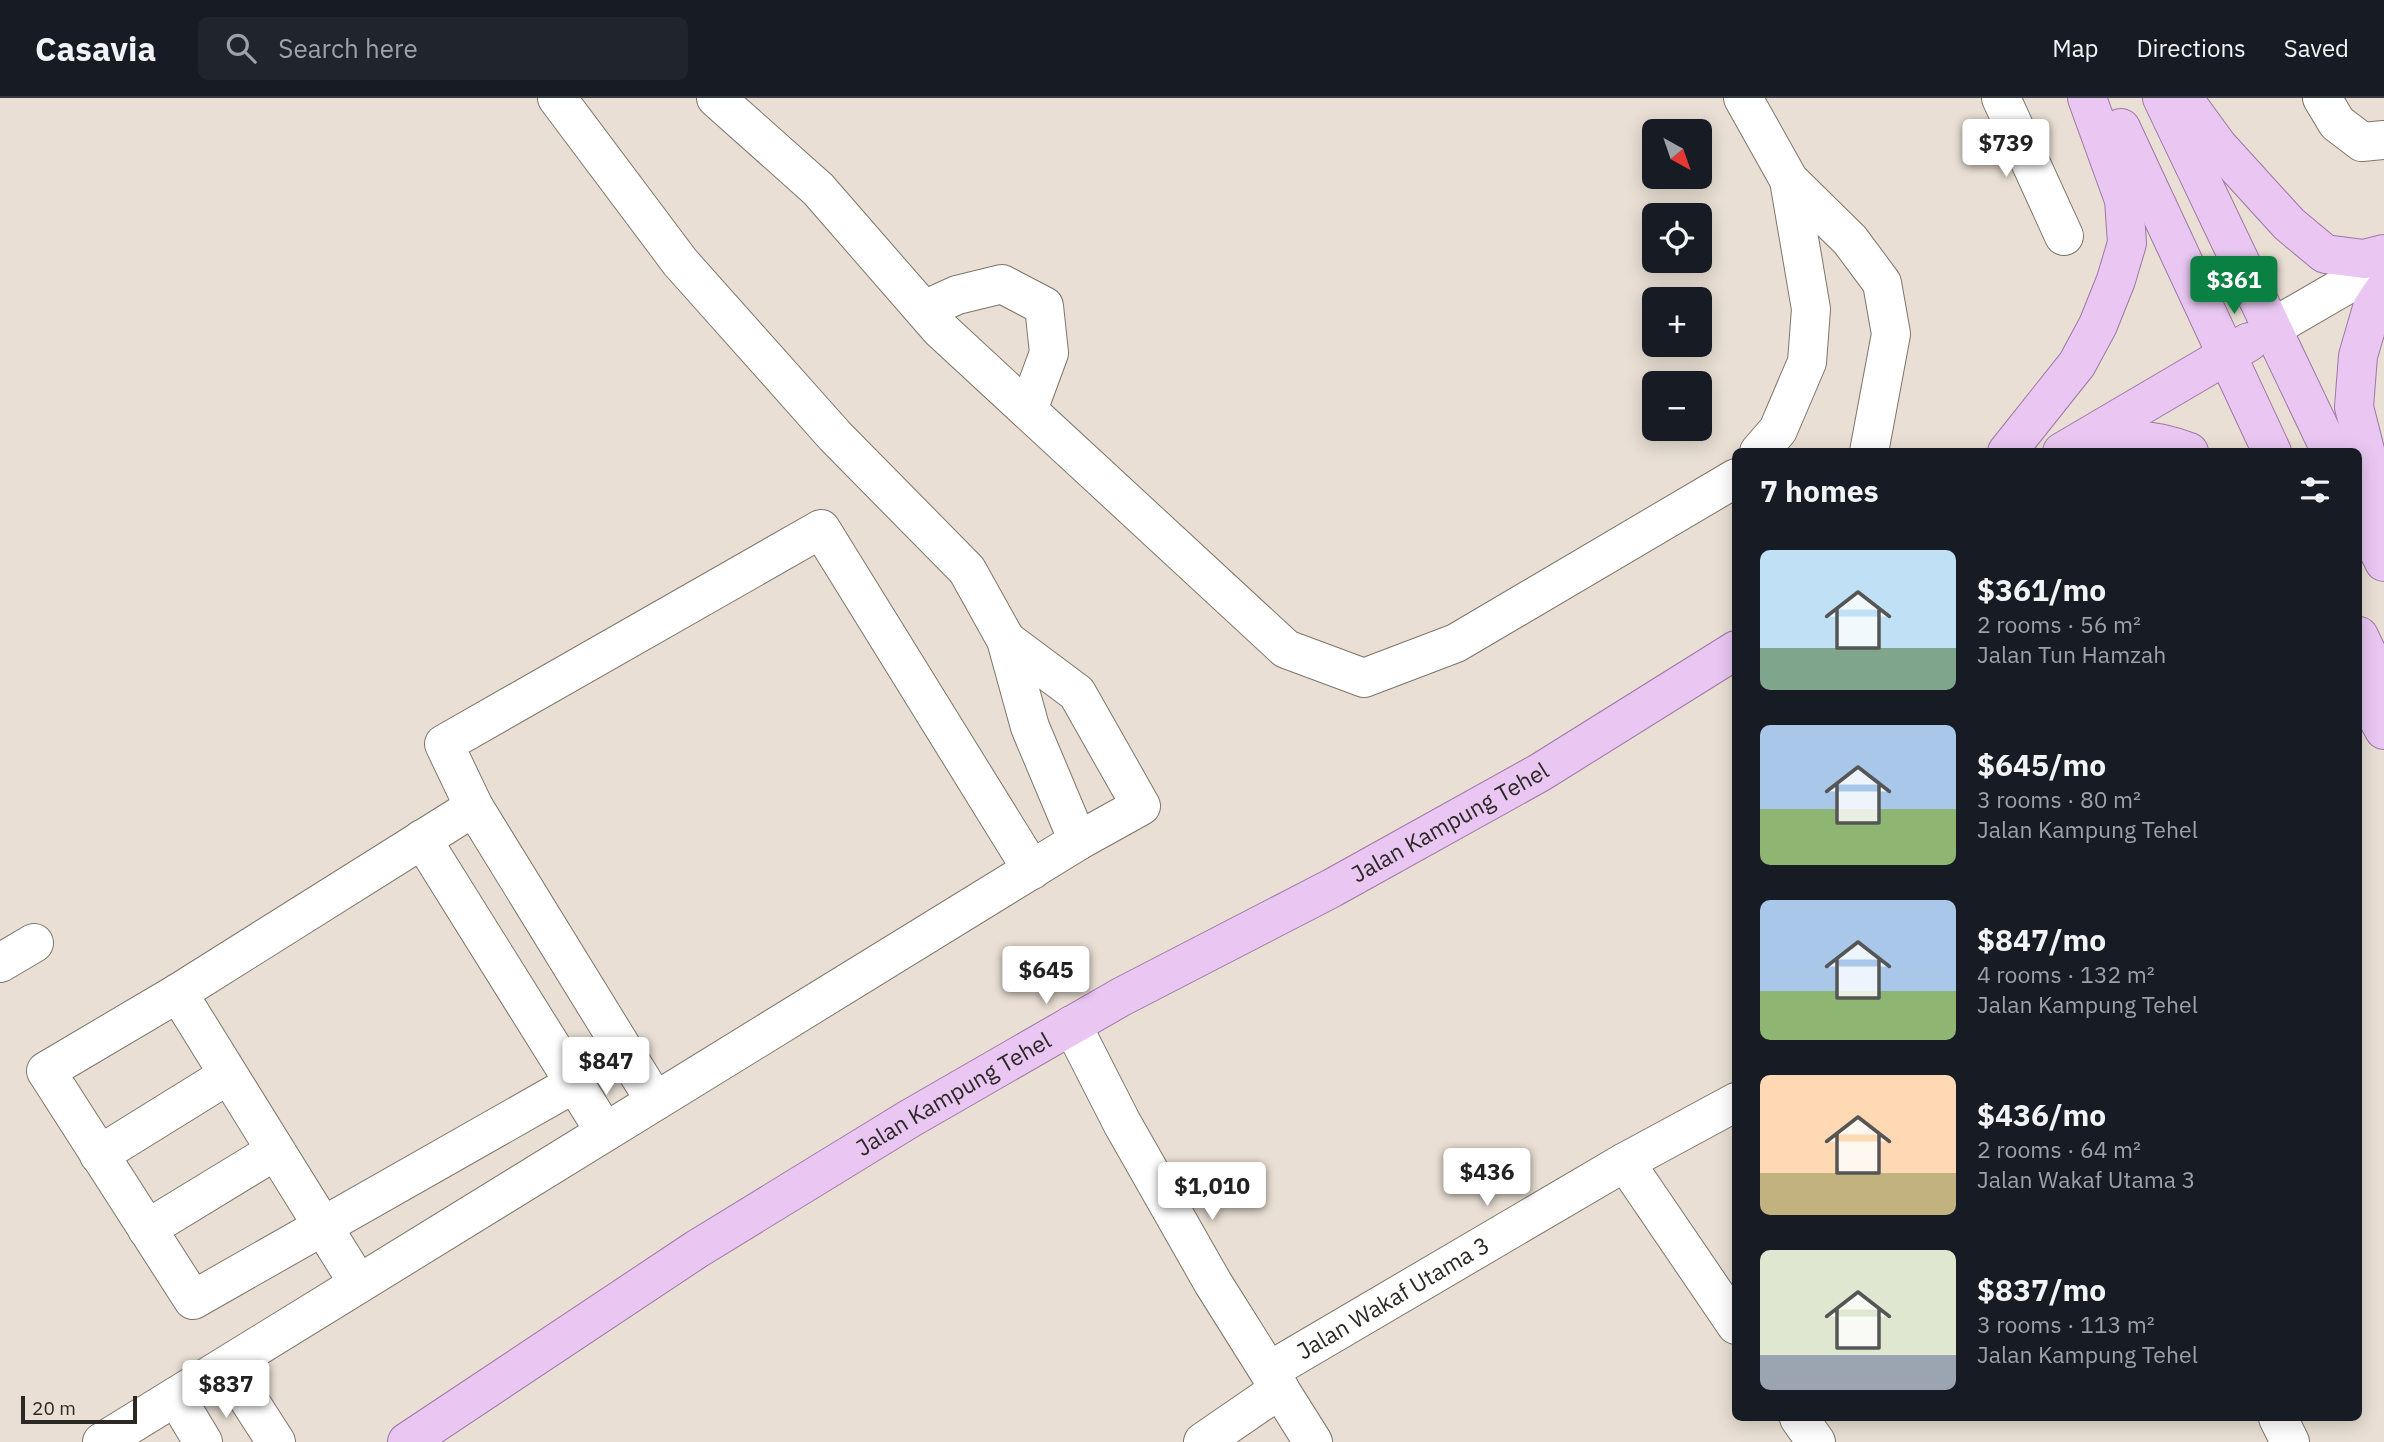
<!DOCTYPE html>
<meta charset="utf-8">
<style>
:root{--surface:#171b24;--page:#20242c;--text:#f1f3f6;--muted:#9ea1a6;--line:#363941;--accent:#0b8043}
body{margin:0;font-family:"IBM Plex Sans",sans-serif;background:var(--page);color:var(--text);height:100vh;display:flex;flex-direction:column;font-size:26px;white-space:nowrap}
*{box-sizing:border-box;margin:0}
p{font-size:23px;color:var(--muted)}
.icon{flex:none;width:38px;height:38px;fill:none;stroke:currentColor;stroke-width:2;stroke-linecap:round;stroke-linejoin:round}
.map{position:relative;flex:1;overflow:hidden}
.panel{position:absolute;left:1732px;top:350px;width:630px;height:973px;display:flex;flex-direction:column;background:var(--surface);border-radius:10px;box-shadow:0 4px 18px #0003}
.panel>*{flex:none}
.needle{width:46px;rotate:140deg}
.controls{position:absolute;left:1642px;top:21px;display:grid;gap:14px}
.controls a{display:grid;place-items:center;width:70px;height:70px;border-radius:10px;background:var(--surface);box-shadow:0 4px 18px #0003;font-size:35px}
.scale{position:absolute;left:21px;bottom:18px;width:116px;box-sizing:border-box;padding-left:7px;border:4px solid #2c2824;border-top:0;font-size:19px;line-height:24px;white-space:nowrap;color:#2c2824;-webkit-text-stroke:5px #e9dfd4;paint-order:stroke}
.price{position:absolute;translate:-50% -60px;padding:0 16px;border-radius:7px;background:#fff;color:#222;font-size:23px;line-height:46px;filter:drop-shadow(0 2px 4px #0008)}
.price::after{content:'';position:absolute;left:50%;top:42px;width:21px;height:16px;margin-left:-10px;background:inherit;clip-path:polygon(0 0,100% 0,50% 100%)}
.price.on{background:var(--accent);color:#fff}
ul{padding:0;list-style:none}
li{display:flex;align-items:center;gap:21px;height:175px;padding:0 28px}
li span{display:grid;place-items:center;flex:none;width:196px;height:140px;border-radius:10px;color:#555}
li>.icon{margin-inline-start:auto}
span .icon{width:84px;height:84px;fill:#fffc;stroke-width:1}
li b{font-size:30px}
h2{display:flex;justify-content:space-between;align-items:center;height:84px;padding:0 28px;font-size:30px}
header{display:flex;align-items:center;gap:42px;box-sizing:border-box;height:98px;padding:0 35px;background:var(--surface);border-bottom:2px solid var(--line)}
header strong{font-size:33px}
nav{display:flex;gap:38px;margin-inline-start:auto;font-size:24px}
.search{width:490px;height:63px;background:var(--page);display:flex;align-items:center;gap:18px;box-sizing:border-box;padding:0 24px;border-radius:10px;color:var(--muted);font-size:26px}
.map>svg:first-child{display:block}
.lines{fill:none;stroke-linecap:round;stroke-linejoin:round}
.minor-casing{stroke:#7e756a;stroke-width:40}
.major-casing{stroke:#9e77a5;stroke-width:40}
.minor{stroke:#fff;stroke-width:38}
.major{stroke:#e9c7f2;stroke-width:38}
.labels{text-anchor:middle;stroke-width:5;stroke-linejoin:round;paint-order:stroke}
.street-label{font-size:23px;fill:#2c2824;stroke:#e9dfd4}
</style>
<header>
<strong>Casavia</strong>
<div class="search"><svg class="icon" aria-label="search" viewBox="0 0 24 24"><circle cx="10" cy="10" r="6"/><path d="M15 15l6 6"/></svg>Search here</div>
<nav><a>Map</a><a>Directions</a><a>Saved</a></nav>
</header>
<div class="map">
<svg width="2384" height="1344" viewBox="0 0 2384 1344">
<rect width="100%" height="100%" fill="#e9dfd4"/>
<g class="lines">
<defs>
<g id="minor">
<path d="M 557,0 L 680,164 L 835,338 L 967,472 L 1006,542 L 1030,629 L 1078,743"/>
<path d="M 716,0 L 818,91 L 940,231 L 1286,551 L 1364,580 L 1456,545 L 1736,380"/>
<path d="M 1743,0 L 1789,82 L 1850,142 L 1882,185 L 1891,236 L 1869,354"/>
<path d="M 2001,0 L 2064,138"/>
<path d="M 2322,0 L 2337,25 L 2362,44 L 2384,42"/>
<path d="M 924,212 L 957,197 L 1002,186 L 1044,208 L 1049,255 L 1028,312"/>
<path d="M 2272,230 L 2384,165"/>
<path d="M 1759,354 L 1778,332 L 1807,264 L 1811,211 L 1789,82"/>
<path d="M 474,709 L 178,895 L 46,973 L 193,1202 L 575,985"/>
<path d="M 422,741 L 605,1034"/>
<path d="M 0,865 L 34,845"/>
<path d="M 178,895 L 358,1185"/>
<path d="M 1072,927 L 1122,1025 L 1213,1185 L 1313,1344"/>
<path d="M 655,1003 L 474,709 L 444,646 L 821,431 L 1032,772"/>
<path d="M 99,1057 L 228,977"/>
<path d="M 1625,1064 L 1736,1227"/>
<path d="M 147,1131 L 275,1053"/>
<path d="M 227,1268 L 276,1344"/>
<path id="s1" d="M 1269,1273 L 1625,1064 L 1736,1004"/>
<path d="M 176,1299 L 203,1344"/>
<path d="M 1799,1320 L 1816,1344"/>
<path d="M 2278,1320 L 2290,1344"/>
<path d="M 102,1344 L 1078,743 L 1141,708 L 1077,595 L 1006,542"/>
<path d="M 1203,1344 L 1280,1291"/>
</g>
<g id="major">
<path d="M 2162,0 L 2331,354"/>
<path d="M 2183,0 L 2218,48 L 2289,126 L 2325,156 L 2364,161 L 2384,156"/>
<path d="M 2121,30 L 2272,354"/>
<path d="M 2384,192 L 2372,210 L 2358,258 L 2354,309 L 2369,368 L 2384,405"/>
<path d="M 2086,350 C 2128,342 2148,338 2189,354"/>
<path d="M 2007,354 L 2077,266 L 2098,227 L 2116,182 L 2127,145 L 2124,102 L 2087,0"/>
<path d="M 2062,354 L 2249,244"/>
<path d="M 2359,412 L 2384,464"/>
<path d="M 2359,538 L 2384,591"/>
<path d="M 2359,586 L 2384,632"/>
<path id="s2" d="M 407,1344 L 697,1151 L 909,1021 L 1121,899 L 1332,790 L 1539,675 L 1736,552"/>
</g>
</defs>
<use href="#minor" class="minor-casing"/>
<use href="#major" class="major-casing"/>
<use href="#minor" class="minor"/>
<use href="#major" class="major"/>
</g>
<g class="labels">
<g class="street-label">
<text dy="8" stroke="none"><textPath href="#s2" startOffset="1214">Jalan Kampung Tehel</textPath></text>
<text dy="8" stroke="none"><textPath href="#s2" startOffset="648">Jalan Kampung Tehel</textPath></text>
<text dy="8" stroke="none"><textPath href="#s1" startOffset="144">Jalan Wakaf Utama 3</textPath></text>
</g>
</g>
</svg>
<div class="controls">
<a><svg class="needle" viewBox="-14 -14 28 28"><path d="M0-13l5 13h-10z" fill="#e53935"/><path d="M0 13l5-13h-10z" fill="#9ea1a6"/></svg></a>
<a><svg class="icon" aria-label="locate" viewBox="0 0 24 24"><circle cx="12" cy="12" r="6"/><path d="M12 2v4M12 18v4M2 12h4M18 12h4"/></svg></a>
<a>+</a>
<a>−</a>
</div>
<div class="scale">20 m</div>
<b class="price" style="left:2006px;top:81px">$739</b>
<b class="price on" style="left:2234px;top:218px">$361</b>
<b class="price" style="left:1046px;top:908px">$645</b>
<b class="price" style="left:606px;top:999px">$847</b>
<b class="price" style="left:1487px;top:1110px">$436</b>
<b class="price" style="left:1212px;top:1124px">$1,010</b>
<b class="price" style="left:226px;top:1322px">$837</b>
<section class="panel">
<h2>7 homes<svg class="icon" aria-label="filters" viewBox="0 0 24 24"><path d="M4 7h16M4 17h16"/><circle cx="9" cy="7" r="2"/><circle cx="15" cy="17" r="2"/></svg></h2>
<ul>
<li><span style="background:linear-gradient(#bfe0f5 70%,#7fa58c 0)"><svg class="icon" aria-label="home" viewBox="0 0 24 24"><path d="M3 11l9-7 9 7M6 9v11h12V9"/></svg></span><div><b>$361/mo</b><p>2 rooms · 56 m²</p><p>Jalan Tun Hamzah</p></div></li>
<li><span style="background:linear-gradient(#a9c7e8 60%,#8fb573 0)"><svg class="icon" aria-label="home" viewBox="0 0 24 24"><path d="M3 11l9-7 9 7M6 9v11h12V9"/></svg></span><div><b>$645/mo</b><p>3 rooms · 80 m²</p><p>Jalan Kampung Tehel</p></div></li>
<li><span style="background:linear-gradient(#a9c7e8 65%,#8fb573 0)"><svg class="icon" aria-label="home" viewBox="0 0 24 24"><path d="M3 11l9-7 9 7M6 9v11h12V9"/></svg></span><div><b>$847/mo</b><p>4 rooms · 132 m²</p><p>Jalan Kampung Tehel</p></div></li>
<li><span style="background:linear-gradient(#ffd9b3 70%,#c2b280 0)"><svg class="icon" aria-label="home" viewBox="0 0 24 24"><path d="M3 11l9-7 9 7M6 9v11h12V9"/></svg></span><div><b>$436/mo</b><p>2 rooms · 64 m²</p><p>Jalan Wakaf Utama 3</p></div></li>
<li><span style="background:linear-gradient(#dfe7d0 75%,#9aa5b1 0)"><svg class="icon" aria-label="home" viewBox="0 0 24 24"><path d="M3 11l9-7 9 7M6 9v11h12V9"/></svg></span><div><b>$837/mo</b><p>3 rooms · 113 m²</p><p>Jalan Kampung Tehel</p></div></li>
</ul>
</section>
</div>
